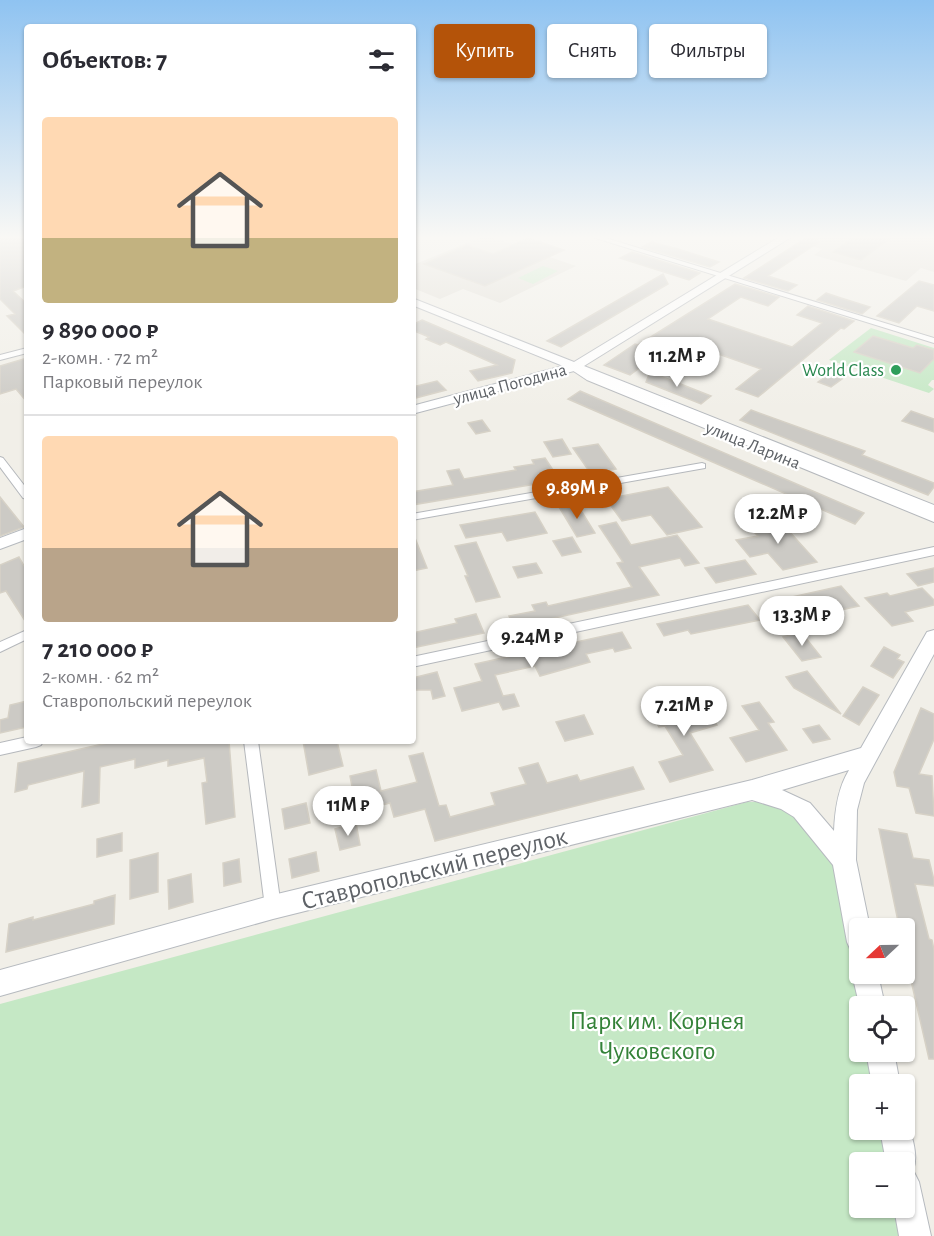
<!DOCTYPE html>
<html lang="ru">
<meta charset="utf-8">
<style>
:root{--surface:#fff;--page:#f7f7f7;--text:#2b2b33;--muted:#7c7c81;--line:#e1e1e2;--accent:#b45309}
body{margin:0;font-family:"Alegreya Sans",sans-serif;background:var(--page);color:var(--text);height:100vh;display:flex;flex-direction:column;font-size:22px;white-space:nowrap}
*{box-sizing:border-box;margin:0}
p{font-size:20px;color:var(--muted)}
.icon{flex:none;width:33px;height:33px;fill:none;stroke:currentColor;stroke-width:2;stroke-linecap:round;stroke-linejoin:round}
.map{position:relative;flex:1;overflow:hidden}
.details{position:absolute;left:24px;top:24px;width:392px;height:720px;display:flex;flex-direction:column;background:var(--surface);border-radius:6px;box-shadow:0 2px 4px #0004}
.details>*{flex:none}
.guide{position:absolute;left:434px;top:24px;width:410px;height:54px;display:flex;gap:12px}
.needle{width:39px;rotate:248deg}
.tools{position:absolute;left:849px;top:918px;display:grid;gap:12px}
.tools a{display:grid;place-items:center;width:66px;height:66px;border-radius:6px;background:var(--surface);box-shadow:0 2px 4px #0004;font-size:30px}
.price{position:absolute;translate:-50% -51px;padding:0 14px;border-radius:21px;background:#fff;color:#222;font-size:20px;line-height:39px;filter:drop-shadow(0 2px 3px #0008)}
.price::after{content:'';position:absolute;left:50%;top:36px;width:18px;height:14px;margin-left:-9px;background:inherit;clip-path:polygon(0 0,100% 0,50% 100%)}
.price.on{background:var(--accent);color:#fff}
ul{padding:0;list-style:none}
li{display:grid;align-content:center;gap:12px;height:318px;padding:0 18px}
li+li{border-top:2px solid var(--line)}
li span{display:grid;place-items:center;height:186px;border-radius:6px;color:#555}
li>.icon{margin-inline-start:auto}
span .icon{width:108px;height:108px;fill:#fffc;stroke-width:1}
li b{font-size:26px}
h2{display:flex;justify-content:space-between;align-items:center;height:72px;padding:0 18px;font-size:26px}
.tag{padding:0 21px;border-radius:6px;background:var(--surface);box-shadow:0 2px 4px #0004;font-size:21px;line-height:54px}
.tag.on{background:var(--accent);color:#fff}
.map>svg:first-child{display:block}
.education{fill:#e1ded6}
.green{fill:#c5e8c5}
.building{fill:#cccac5;stroke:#d6d1c6;stroke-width:1.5}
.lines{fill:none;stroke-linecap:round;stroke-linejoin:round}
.street-casing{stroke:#b5b8bc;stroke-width:2}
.secondary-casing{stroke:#b6babf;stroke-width:2}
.street{fill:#fff;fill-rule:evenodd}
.secondary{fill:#fff;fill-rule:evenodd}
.leisure-dot{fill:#2e9e5b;stroke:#fff;stroke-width:2}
.labels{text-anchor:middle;stroke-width:4.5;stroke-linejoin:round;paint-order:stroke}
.far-leisure-label{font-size:18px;fill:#27864d;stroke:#fff;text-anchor:end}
.far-street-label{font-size:18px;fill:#5f6368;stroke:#fff}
.near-street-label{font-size:26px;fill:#5f6368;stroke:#fff}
.near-park-label{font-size:26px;fill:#348238;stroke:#fff}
</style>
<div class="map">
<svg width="934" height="1236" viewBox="0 0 934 1236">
<rect width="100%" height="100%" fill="#f1efe8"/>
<path class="education" d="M 484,236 L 488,236 L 576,266 L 500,303 L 463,289 L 440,299 L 413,288 L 413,265 Z
M 810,236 L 934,236 L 934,272 L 921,268 L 906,281 L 824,258 L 814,255 L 822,249 L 799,243 Z"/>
<path class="green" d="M 543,266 L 558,271 L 533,284 L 518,278 Z
M 871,328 L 934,348 L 934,380 L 932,380 L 928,385 L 934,389 L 929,393 L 829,360 Z
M 747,802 L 762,802 L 789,809 L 844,864 L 859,955 L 860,974 L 863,974 L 868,1006 L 860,1006 L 860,1052 L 876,1052 L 881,1084 L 860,1084 L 860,1130 L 889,1130 L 895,1162 L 860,1162 L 860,1208 L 902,1208 L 907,1236 L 0,1236 L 0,1004 Z"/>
<path class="building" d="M 0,236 L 27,236 L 27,286 L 13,291 L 27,304 L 27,336 L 7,316 L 15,314 L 0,299 Z
M 809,236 L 815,236 L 819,242 L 768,276 L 797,285 L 788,291 L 744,278 Z
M 856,236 L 893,236 L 861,260 L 833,252 Z
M 528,238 L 564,250 L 485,286 L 424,264 L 467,245 L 493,254 Z
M 651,242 L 678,249 L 719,262 L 710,267 L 642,247 Z
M 632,252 L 700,273 L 689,280 L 620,258 Z
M 663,274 L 668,284 L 561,347 L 547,341 Z
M 919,281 L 934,285 L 934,311 L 917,306 L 899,323 L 877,316 Z
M 735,284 L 779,297 L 768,306 L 741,297 L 708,319 L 792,347 L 822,323 L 797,315 L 808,306 L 854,321 L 844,329 L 841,328 L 758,397 L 736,389 L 761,369 L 676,339 L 637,364 L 642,366 L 630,375 L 604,365 L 635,344 L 638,345 Z
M 826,293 L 841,298 L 870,307 L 862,314 L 817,300 Z
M 422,320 L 515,360 L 512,373 L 478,381 L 470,371 L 497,365 L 446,342 L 440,345 L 426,339 L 429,337 L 412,330 L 412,325 Z
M 873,336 L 913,348 L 917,345 L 934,350 L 934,359 L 920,373 L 854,352 Z
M 27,358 L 27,402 L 16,389 L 0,394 L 0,366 Z
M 650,372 L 711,396 L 701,404 L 646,382 Z
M 829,374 L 842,379 L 831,387 L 818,382 Z
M 437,381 L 446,390 L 412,399 L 412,387 Z
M 580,391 L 864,513 L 855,524 L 568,399 Z
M 751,410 L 865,451 L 862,455 L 934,483 L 934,487 L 928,495 L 740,420 Z
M 911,411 L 934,419 L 934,432 L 902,421 Z
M 482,420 L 490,431 L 476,434 L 468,423 Z
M 562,439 L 571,454 L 553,457 L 544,442 Z
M 598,444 L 616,469 L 591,474 L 573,448 Z
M 545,458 L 555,473 L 537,476 L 542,483 L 412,505 L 412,492 L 453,485 L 447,471 L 459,469 L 464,479 L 516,470 L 514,467 L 534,464 L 532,460 Z
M 668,487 L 702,527 L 667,535 L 651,515 L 622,521 L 606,499 Z
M 0,497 L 24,527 L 0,536 Z
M 577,504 L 595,533 L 577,537 L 559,507 Z
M 535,512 L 547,533 L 507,541 L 502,532 L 466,538 L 460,525 Z
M 784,514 L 796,528 L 787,529 L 817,562 L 783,570 L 768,553 L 750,557 L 736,540 L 758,536 L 754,532 L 779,527 L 770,517 Z
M 616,522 L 631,545 L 677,535 L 699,563 L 685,566 L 680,558 L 639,567 L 659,595 L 514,627 L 509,616 L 535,611 L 532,605 L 546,602 L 548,606 L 632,587 L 617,563 L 623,562 L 599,526 Z
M 412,533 L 413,533 L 427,568 L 412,571 Z
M 572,537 L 581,552 L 562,556 L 553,541 Z
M 476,542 L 500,597 L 476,602 L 465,576 L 468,576 L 455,546 Z
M 19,557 L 27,571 L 27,624 L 6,591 L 0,593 L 0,565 Z
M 745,560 L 756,574 L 716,583 L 705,568 Z
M 536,563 L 542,573 L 518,578 L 513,567 Z
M 934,568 L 934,582 L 918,586 L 907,574 Z
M 841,586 L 859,606 L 809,617 L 792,597 Z
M 922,588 L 934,600 L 934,605 L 905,612 L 913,621 L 892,626 L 865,598 L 887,593 L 890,596 Z
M 748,605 L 760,620 L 691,634 L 688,630 L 664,636 L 657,624 Z
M 476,614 L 484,633 L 412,648 L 412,633 L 457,623 L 455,619 Z
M 622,632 L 631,648 L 615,652 L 613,648 L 586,654 L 590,662 L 540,676 L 535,666 L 495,675 L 503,696 L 514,694 L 519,706 L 503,710 L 499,702 L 462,711 L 454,688 L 482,681 L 475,664 Z
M 801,632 L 821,657 L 802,661 L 783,637 Z
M 884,647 L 900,655 L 897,659 L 904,662 L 893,678 L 871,666 Z
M 807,671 L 841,714 L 794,688 L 786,677 Z
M 437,672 L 445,696 L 433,699 L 431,690 L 412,690 L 412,678 Z
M 863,687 L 879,695 L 859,725 L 843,716 Z
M 701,700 L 717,725 L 690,733 L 713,770 L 670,782 L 659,762 L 683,755 L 665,726 L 659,727 L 647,707 L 664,703 L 667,708 Z
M 27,701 L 27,727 L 0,733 L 0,720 L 8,718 L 10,705 Z
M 759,702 L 774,722 L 768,723 L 787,750 L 746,762 L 730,738 L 759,730 L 742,706 Z
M 921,708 L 934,714 L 934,739 L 919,774 L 932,776 L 934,816 L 916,813 L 909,788 L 897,786 L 894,772 Z
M 584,715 L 593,734 L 565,741 L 556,722 Z
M 819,725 L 830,739 L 813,743 L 803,729 Z
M 116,741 L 229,741 L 235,817 L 206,824 L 202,783 L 207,782 L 204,758 L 168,766 L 168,760 L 135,768 L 135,759 L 100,767 L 99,803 L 82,807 L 84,771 L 28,785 L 27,789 L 15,792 L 18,763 Z
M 303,741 L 337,741 L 343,766 L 309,775 Z
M 423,753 L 439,806 L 446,805 L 450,817 L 495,805 L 491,793 L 526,784 L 519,768 L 538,763 L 547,783 L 577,775 L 580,781 L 633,767 L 644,789 L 435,841 L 425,809 L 394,817 L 390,803 L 350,813 L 356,807 L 350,776 L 376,770 L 381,791 L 417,782 L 409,756 Z
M 306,803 L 310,823 L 285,829 L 282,809 Z
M 356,823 L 360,845 L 340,850 L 335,829 Z
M 879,829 L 907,834 L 913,858 L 929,860 L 934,880 L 934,886 L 915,884 L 929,939 L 932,940 L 934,950 L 934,1059 L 929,1059 L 904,950 L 904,927 L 899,926 Z
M 122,833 L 122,851 L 97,857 L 97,839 Z
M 316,852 L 319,871 L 292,878 L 289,859 Z
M 158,853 L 158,892 L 130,899 L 130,860 Z
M 239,859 L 241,882 L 224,886 L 223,863 Z
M 191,874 L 193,902 L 169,909 L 168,880 Z
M 115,895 L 114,924 L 6,952 L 9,924 L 33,917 L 33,920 L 94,904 L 94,901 Z"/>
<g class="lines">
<defs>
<path id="street" d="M 589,236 L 599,236 L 934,338 L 934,343 Z
M 27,348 L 27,353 L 0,360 L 0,355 Z
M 572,366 L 578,366 L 593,376 L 934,515 L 934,522 L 587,380 L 572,370 Z
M 0,457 L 3,458 L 27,489 L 27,499 L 23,498 L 0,467 Z
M 702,463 L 705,464 L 705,468 L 412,520 L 412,514 Z
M 934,547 L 934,555 L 412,667 L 412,657 Z
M 27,630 L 27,639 L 0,652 L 0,642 Z
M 27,737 L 27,741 L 43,741 L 41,745 L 36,747 L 0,755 L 0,743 Z
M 244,741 L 258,741 L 281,907 L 279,913 L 273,915 L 267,913 L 265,907 Z"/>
<path id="secondary" d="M 781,236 L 793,236 L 584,366 L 934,505 L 934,516 L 574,371 L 412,414 L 412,406 L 563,366 L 412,305 L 412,298 L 574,362 Z
M 27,528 L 27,539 L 0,549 L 0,538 Z
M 934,630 L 934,654 L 864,783 L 857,810 L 856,860 L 870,928 L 860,928 L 860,954 L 851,951 L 847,942 L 833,865 L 794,817 L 781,809 L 752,800 L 273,919 L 0,996 L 0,970 L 273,895 L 752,780 L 861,748 L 927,632 ZM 849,770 C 838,788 835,809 834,831 L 810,803 L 782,790 Z
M 860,963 L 860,974 L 878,974 L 885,1006 L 860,1008 L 852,974 L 856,965 Z
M 866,1052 L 894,1052 L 900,1084 L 872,1084 Z
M 904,1119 C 912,1132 919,1156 913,1170 L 919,1182 L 931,1236 L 899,1236 L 894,1208 L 904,1208 L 904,1162 L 886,1162 L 880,1130 L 904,1130 Z"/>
</defs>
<use href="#street" class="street-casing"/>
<use href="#secondary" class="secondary-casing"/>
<use href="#street" class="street"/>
<use href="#secondary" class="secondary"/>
</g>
<linearGradient id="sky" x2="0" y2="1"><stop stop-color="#8fc3f1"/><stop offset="0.58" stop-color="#f9f8f5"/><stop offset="1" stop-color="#f9f8f5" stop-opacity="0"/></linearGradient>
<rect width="934" height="409" fill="url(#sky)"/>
<circle class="leisure-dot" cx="896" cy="370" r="6"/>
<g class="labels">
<g class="far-leisure-label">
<text x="884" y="376">World Class</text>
</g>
<g class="far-street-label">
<text transform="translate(510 384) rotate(-15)" y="6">улица Погодина</text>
<text transform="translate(753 445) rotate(22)" y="6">улица Ларина</text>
</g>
<g class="near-street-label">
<text transform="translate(434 868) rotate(-14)" y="9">Ставропольский переулок</text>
</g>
<g class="near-park-label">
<text x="657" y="1029">Парк им. Корнея<tspan x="657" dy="30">Чуковского</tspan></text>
</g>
</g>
</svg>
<div class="tools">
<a><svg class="needle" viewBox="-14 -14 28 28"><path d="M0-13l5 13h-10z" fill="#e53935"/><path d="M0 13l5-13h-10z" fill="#7c7c81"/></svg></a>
<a><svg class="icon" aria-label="locate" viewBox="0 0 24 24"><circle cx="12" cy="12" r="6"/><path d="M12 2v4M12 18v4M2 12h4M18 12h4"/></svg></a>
<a>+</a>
<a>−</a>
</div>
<b class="price" style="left:677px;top:388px">11.2M ₽</b>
<b class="price on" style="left:577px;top:520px">9.89M ₽</b>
<b class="price" style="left:778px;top:545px">12.2M ₽</b>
<b class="price" style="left:802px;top:647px">13.3M ₽</b>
<b class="price" style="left:532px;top:669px">9.24M ₽</b>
<b class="price" style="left:684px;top:737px">7.21M ₽</b>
<b class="price" style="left:348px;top:837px">11M ₽</b>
<div class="guide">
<a class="tag on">Купить</a>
<a class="tag">Снять</a>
<a class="tag">Фильтры</a>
</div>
<section class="details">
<h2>Объектов: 7<svg class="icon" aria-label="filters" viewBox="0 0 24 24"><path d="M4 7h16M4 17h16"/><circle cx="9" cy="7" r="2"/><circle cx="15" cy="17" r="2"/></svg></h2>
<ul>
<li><span style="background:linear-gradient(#ffd9b3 65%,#c2b280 0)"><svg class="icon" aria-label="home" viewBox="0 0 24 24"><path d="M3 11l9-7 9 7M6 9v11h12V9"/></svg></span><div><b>9 890 000 ₽</b><p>2-комн. · 72 m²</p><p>Парковый переулок</p></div></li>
<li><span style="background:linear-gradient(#ffd9b3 60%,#b9a48a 0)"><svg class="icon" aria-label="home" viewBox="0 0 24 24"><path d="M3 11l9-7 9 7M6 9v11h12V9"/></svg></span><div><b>7 210 000 ₽</b><p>2-комн. · 62 m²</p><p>Ставропольский переулок</p></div></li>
</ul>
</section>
</div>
